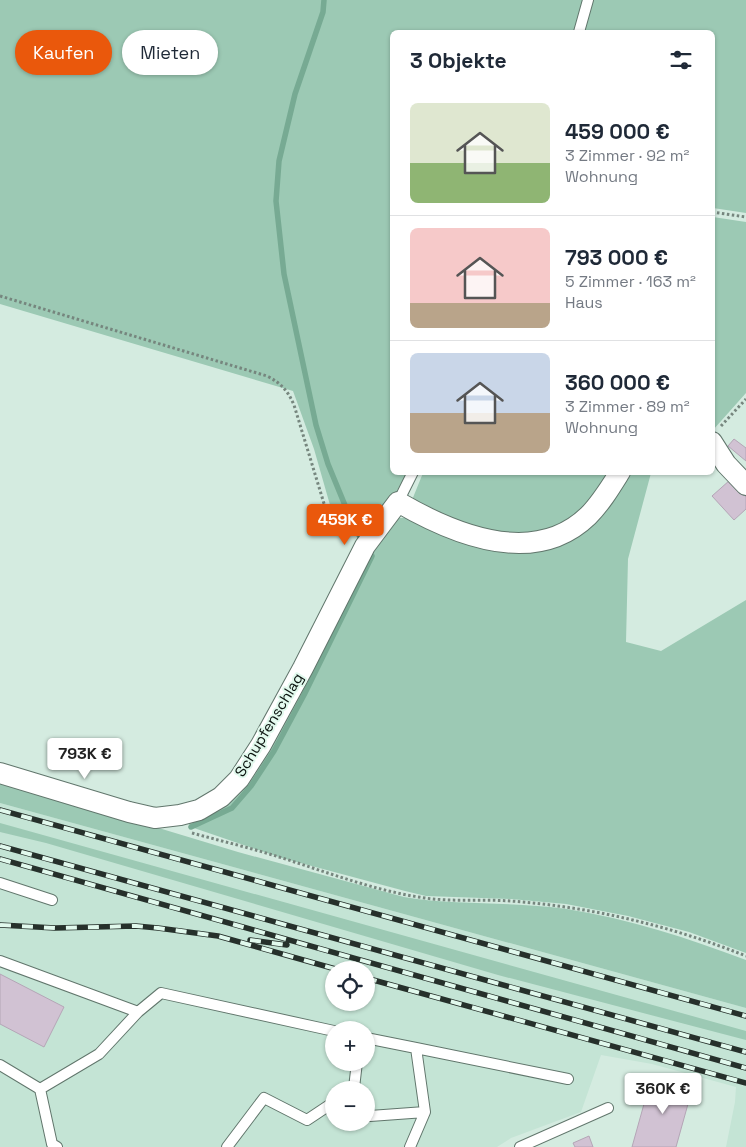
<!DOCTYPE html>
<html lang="de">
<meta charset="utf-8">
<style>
:root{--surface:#fff;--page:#f2f2f3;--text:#1f2937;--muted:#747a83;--line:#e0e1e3;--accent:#ea580c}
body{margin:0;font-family:"Space Grotesk",sans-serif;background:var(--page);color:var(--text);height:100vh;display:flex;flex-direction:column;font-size:19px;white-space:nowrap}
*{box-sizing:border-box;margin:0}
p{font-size:16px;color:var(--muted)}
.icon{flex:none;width:28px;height:28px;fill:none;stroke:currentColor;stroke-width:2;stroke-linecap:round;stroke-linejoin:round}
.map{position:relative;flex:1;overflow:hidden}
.panel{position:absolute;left:390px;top:30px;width:325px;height:445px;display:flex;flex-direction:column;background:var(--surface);border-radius:8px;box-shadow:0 1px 4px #0004}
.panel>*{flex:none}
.guide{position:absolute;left:15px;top:30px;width:300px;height:45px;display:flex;gap:10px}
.fabs{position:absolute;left:325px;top:961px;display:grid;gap:10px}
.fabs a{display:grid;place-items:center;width:50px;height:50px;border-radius:50%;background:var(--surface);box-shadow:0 1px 4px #0004;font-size:25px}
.price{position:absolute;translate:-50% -42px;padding:0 11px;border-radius:5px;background:#fff;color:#222;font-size:16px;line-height:32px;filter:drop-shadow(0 1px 2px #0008)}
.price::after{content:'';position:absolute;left:50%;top:30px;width:15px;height:11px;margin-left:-8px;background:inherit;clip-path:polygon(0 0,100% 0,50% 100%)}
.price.selected{background:var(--accent);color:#fff}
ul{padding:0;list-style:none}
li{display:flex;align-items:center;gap:15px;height:125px;padding:0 20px}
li+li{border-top:1px solid var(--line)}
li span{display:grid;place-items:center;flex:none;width:140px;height:100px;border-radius:8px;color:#555}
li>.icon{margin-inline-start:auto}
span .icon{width:60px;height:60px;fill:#fffc;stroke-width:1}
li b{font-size:21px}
h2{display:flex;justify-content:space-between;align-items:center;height:60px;padding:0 20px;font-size:21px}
.chip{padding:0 18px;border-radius:22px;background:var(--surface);box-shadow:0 1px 4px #0004;font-size:18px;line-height:45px}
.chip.selected{background:var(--accent);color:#fff}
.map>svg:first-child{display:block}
.built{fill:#c4e4d5;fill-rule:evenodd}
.green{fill:#9cc9b4}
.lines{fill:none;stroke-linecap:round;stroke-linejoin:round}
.stream{stroke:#77aa93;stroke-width:5.5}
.building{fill:#d1c2d3;stroke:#b4a5b6}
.service-casing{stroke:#61766c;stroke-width:12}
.minor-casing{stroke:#61766c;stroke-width:22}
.path{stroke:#76867e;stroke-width:3;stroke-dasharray:2.5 2.5;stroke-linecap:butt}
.service{stroke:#fff;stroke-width:10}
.minor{stroke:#fff;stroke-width:20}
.rail-casing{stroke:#26302b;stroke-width:5.5}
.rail{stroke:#e1f9ed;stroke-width:4;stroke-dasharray:11;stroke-linecap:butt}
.labels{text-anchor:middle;stroke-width:4;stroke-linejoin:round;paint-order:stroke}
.street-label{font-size:15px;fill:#0b130f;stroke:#e1f9ed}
</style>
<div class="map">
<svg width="746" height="1147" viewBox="0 0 746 1147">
<rect width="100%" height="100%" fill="#d4ebe0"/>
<path class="built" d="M 0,803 L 746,1008 L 746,1147 L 726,1147 L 735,1102 L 736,1087 L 652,1064 L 601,1055 L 581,1112 L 511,1138 L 497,1147 L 0,1147 ZM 334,970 L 366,970 L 366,1002 L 334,1002 ZM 334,1030 L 366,1030 L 366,1062 L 334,1062 ZM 334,1090 L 366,1090 L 366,1122 L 334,1122 Z"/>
<path class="green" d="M 0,0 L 746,0 L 746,213 L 713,208 L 712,32 L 392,32 L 392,472 L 407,473 L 391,501 L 379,516 L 336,526 L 314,449 L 293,391 L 0,304 Z
M 713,217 L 746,222 L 746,393 L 713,430 Z
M 423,473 L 615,473 L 608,484 L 554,533 L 494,538 L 412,500 Z
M 624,473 L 651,473 L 628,559 L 626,642 L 661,651 L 746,600 L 746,953 L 689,932 L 628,916 L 566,904 L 511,899 L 426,896 L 405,891 L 282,858 L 191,827 L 187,822 L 225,801 L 368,555 L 398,518 L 407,518 L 467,537 L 557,540 Z
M 0,780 L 238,852 L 404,897 C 457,906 513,901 567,909 C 629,919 688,938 746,960 L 746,1008 L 0,803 Z
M 0,823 L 746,1031 L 746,1040 L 498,975 L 46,843 L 0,832 Z"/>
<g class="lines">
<path class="stream" d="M 324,0 L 323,12 L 295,94 L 279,161 L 276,201 L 284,274 L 316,425 L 328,464 L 349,515 L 363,543
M 191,827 L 232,808 L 251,786 L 274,751 L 304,695 L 372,556 L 368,551"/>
</g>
<path class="building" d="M 734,439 L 746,448 L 746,461 L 728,446 Z
M 730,480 L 746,497 L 746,509 L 734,520 L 712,496 Z
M 0,974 L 64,1007 L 44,1047 L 0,1024 Z
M 663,1077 L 693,1086 L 676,1147 L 632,1147 L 649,1086 L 659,1089 Z
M 589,1136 L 593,1147 L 575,1147 L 573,1143 Z"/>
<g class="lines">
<defs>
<path id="service" d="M 579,32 L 588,0
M 398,502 L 413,472
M 0,883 L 52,900
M 0,961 L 138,1012
M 366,1038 L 416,1048
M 0,1065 L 40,1089 L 52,1144 L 57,1147
M 354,1088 L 357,1062
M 40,1089 L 99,1054 L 138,1012 L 161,993 L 334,1031
M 366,1109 L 370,1116 L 425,1112
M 227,1147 L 264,1098 L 307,1120 L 334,1102
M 410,1147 L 425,1112 L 416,1048 L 568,1079
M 520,1147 L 608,1108"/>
<path id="minor" d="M 712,442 L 726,464 L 746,485
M 0,773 L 129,812 L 155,818 L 180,815 L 199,810 L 221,797 L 239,779 L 261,745 L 303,668 L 365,546 L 398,502 C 453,534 534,568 588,516 C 601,503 610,488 620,472"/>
</defs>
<use href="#service" class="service-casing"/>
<use href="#minor" class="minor-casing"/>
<path class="path" d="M 712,212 L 746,217
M 0,296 L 267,376 C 281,383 288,391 294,405 L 329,520 L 337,532 L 348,537
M 721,426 L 746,399
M 192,833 C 221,841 251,848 279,857 C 327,872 375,891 425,898 C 453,902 483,899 511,901 C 592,907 671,926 746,956"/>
<use href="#service" class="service"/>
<use href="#minor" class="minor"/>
<defs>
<path id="rail" d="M 0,810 L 746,1016
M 0,846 L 746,1052
M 0,859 L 746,1068
M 0,925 L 55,928 L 136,926 L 158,928 L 218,936 L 339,970
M 250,940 L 287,945
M 366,978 L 746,1083"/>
</defs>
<use href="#rail" class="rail-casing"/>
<use href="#rail" class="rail"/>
</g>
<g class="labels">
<g class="street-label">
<text transform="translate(269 725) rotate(-59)" y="5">Schupfenschlag</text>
</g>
</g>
</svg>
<div class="fabs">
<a><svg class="icon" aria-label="locate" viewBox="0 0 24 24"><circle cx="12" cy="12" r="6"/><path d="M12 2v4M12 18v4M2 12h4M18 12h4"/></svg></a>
<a>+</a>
<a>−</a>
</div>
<b class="price selected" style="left:345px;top:546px">459K €</b>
<b class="price" style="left:85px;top:780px">793K €</b>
<b class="price" style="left:663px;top:1115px">360K €</b>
<div class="guide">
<a class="chip selected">Kaufen</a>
<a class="chip">Mieten</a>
</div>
<section class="panel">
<h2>3 Objekte<svg class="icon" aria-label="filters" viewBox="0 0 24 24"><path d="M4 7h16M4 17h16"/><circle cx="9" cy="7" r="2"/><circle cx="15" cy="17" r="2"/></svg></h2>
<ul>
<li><span style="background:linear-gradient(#dfe7d0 60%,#8fb573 0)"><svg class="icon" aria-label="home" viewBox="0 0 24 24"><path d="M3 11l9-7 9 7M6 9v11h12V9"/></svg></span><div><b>459 000 €</b><p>3 Zimmer · 92 m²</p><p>Wohnung</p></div></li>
<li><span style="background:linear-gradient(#f6c9c9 75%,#b9a48a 0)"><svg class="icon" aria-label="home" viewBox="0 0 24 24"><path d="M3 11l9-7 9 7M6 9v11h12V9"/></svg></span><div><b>793 000 €</b><p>5 Zimmer · 163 m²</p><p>Haus</p></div></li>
<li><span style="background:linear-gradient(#c9d6e8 60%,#b9a48a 0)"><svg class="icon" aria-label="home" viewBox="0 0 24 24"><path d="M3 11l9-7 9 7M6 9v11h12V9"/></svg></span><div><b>360 000 €</b><p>3 Zimmer · 89 m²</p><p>Wohnung</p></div></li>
</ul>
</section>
</div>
